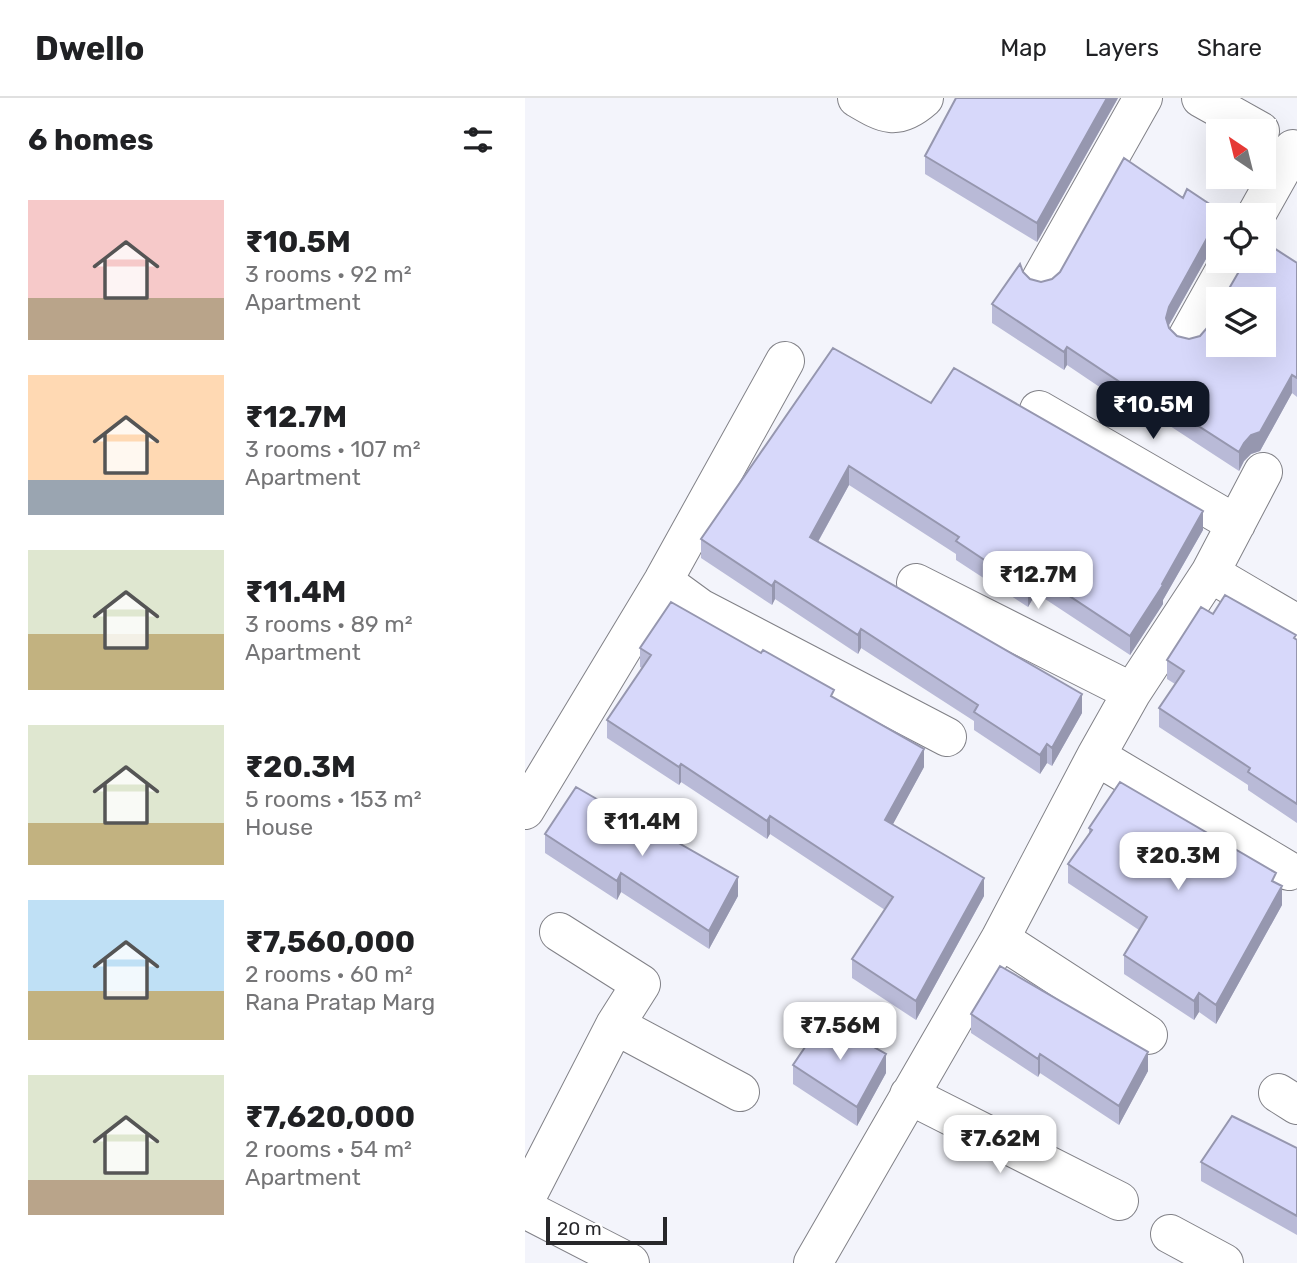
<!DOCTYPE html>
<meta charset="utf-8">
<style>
:root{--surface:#fff;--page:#f6f6f6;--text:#202124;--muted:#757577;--line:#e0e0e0;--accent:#111827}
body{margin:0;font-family:Rubik,sans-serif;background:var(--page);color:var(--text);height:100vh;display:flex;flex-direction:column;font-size:26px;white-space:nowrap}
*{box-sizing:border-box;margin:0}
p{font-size:23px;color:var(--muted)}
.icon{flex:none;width:38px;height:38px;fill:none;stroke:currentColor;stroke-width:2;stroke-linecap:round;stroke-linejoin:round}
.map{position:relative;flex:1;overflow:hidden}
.panel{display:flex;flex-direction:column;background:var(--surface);width:525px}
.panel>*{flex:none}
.needle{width:46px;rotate:325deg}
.tools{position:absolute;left:681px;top:21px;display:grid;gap:14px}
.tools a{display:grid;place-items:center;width:70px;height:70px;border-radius:0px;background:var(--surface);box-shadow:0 7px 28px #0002;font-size:35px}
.scale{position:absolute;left:21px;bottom:18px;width:121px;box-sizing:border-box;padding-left:7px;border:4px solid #27272a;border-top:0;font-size:19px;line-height:24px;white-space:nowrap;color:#27272a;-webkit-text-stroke:5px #fff;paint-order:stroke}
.price{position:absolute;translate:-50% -60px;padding:0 16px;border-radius:14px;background:#fff;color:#222;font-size:23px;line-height:46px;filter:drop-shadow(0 2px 4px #0008)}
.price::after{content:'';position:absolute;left:50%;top:42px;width:21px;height:16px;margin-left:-10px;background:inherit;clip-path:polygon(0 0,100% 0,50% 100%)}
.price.current{background:var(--accent);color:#fff}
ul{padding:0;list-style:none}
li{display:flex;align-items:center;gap:21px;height:175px;padding:0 28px}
li span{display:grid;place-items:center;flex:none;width:196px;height:140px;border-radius:0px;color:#555}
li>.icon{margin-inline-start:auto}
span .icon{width:84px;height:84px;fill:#fffc;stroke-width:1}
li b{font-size:30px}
h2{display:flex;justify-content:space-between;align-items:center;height:84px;padding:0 28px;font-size:30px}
header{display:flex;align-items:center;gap:42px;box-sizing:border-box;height:98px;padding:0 35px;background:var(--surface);border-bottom:2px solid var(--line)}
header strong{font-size:33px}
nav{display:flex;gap:38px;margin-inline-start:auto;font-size:24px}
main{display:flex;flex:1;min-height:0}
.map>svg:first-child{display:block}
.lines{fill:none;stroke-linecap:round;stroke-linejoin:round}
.minor-casing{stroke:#818187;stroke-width:40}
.secondary-casing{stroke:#818187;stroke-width:40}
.minor{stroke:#fff;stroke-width:38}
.secondary{stroke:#fff;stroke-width:38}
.wall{fill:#b9bad7}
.shaded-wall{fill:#9697af}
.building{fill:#d7d8fa;stroke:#9697af;stroke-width:2}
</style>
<header>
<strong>Dwello</strong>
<nav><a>Map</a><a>Layers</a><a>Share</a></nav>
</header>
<main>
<section class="panel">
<h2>6 homes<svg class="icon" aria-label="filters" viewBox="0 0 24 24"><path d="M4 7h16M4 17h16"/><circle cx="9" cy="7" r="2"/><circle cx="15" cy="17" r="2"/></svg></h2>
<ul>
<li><span style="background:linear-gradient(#f6c9c9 70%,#b9a48a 0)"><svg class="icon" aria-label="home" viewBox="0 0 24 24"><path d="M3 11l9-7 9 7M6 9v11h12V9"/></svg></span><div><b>₹10.5M</b><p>3 rooms · 92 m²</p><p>Apartment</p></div></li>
<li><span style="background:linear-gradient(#ffd9b3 75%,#9aa5b1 0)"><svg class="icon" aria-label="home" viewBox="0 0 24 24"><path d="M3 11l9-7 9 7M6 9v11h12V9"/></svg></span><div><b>₹12.7M</b><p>3 rooms · 107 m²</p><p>Apartment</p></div></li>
<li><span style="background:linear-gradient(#dfe7d0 60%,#c2b280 0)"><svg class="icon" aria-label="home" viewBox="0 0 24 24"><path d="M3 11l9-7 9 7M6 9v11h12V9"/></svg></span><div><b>₹11.4M</b><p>3 rooms · 89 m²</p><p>Apartment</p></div></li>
<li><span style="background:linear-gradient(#dfe7d0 70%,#c2b280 0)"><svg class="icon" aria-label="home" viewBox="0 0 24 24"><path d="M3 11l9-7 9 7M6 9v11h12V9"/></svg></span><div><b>₹20.3M</b><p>5 rooms · 153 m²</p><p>House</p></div></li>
<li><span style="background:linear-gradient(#bfe0f5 65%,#c2b280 0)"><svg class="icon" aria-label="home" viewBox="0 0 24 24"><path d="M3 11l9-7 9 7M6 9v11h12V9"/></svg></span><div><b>₹7,560,000</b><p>2 rooms · 60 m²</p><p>Rana Pratap Marg</p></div></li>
<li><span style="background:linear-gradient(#dfe7d0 75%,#b9a48a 0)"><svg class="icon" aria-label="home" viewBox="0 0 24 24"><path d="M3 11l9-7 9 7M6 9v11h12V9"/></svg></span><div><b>₹7,620,000</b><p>2 rooms · 54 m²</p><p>Apartment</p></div></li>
</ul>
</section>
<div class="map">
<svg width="772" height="1165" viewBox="0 0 772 1165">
<rect width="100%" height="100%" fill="#f3f4fb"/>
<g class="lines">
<defs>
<path id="minor" d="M 332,0 C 359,16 372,24 399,0
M 676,0 L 735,33
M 731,117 L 768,51
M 516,181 L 618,0
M 663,238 L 705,163
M 514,312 L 711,426
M 685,475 L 772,526
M 138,483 L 175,510 L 422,639
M 391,485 L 607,594
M 571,658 L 764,773
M 0,712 L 138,483 L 260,263
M 34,834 L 116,886 L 90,927
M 475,841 L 623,937
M 753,995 L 772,1007
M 384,997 L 594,1103
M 0,1102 L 90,927 L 215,994
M 645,1136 L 699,1165
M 288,1165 L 475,841 L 571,658 L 607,594 L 685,475 L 738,374"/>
<path id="secondary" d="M 0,1111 L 105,1165"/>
</defs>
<use href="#minor" class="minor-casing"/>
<use href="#secondary" class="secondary-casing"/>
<use href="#minor" class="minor"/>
<use href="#secondary" class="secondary"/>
</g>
<path class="wall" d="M 593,0 L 512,144 L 400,76 L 400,58 Z
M 658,100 L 693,117 L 693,145 L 686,152 L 644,227 L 644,230 L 652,238 L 664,241 L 675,238 L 772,165 L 772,299 L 767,295 L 735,353 L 726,356 L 719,363 L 714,373 L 622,313 L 619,319 L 542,267 L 539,272 L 467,225 L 467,206 L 498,174 L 505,181 L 516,184 L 527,181 Z
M 406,305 L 678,432 L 638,502 L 638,506 L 605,557 L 511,495 L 503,509 L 431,462 L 431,456 L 324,387 L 293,444 L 557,615 L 527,668 L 522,665 L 515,676 L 449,632 L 449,623 L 336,550 L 333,556 L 250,501 L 247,507 L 176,460 L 176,441 Z
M 688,516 L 772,542 L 772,725 L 723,692 L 723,687 L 634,629 L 634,610 L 650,586 L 642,581 L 642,562 Z
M 115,550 L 309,599 L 399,669 L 367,727 L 459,798 L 391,922 L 327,880 L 327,861 L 360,812 L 245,736 L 242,741 L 156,684 L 154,687 L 82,640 L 82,622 L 117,570 L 115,569 Z
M 564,730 L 751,785 L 757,807 L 691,926 L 674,914 L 669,922 L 599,876 L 599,857 L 614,832 L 543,785 L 543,766 L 564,736 Z
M 20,736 L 213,798 L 184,851 L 96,794 L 92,802 L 20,755 Z
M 446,916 L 623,973 L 594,1027 L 515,975 L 513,979 L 446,935 Z
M 268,967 L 361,975 L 332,1028 L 268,986 Z
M 772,1050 L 772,1137 L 676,1083 L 676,1064 Z"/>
<path class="shaded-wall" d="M 582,0 L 593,0 L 512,144 L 512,125 Z
M 693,127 L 693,145 L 686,152 L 644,227 L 641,239 L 641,220 L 644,209 L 686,133 Z
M 542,249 L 542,267 L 539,272 L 539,254 Z
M 767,277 L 767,295 L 735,353 L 726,356 L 719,363 L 714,373 L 714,354 L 719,345 Z
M 622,295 L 622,313 L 619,319 L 619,300 Z
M 324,368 L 324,387 L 285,458 L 285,439 Z
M 678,413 L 678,432 L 638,502 L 638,506 L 605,557 L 605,538 L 637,486 Z
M 511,476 L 511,495 L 503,509 L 503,491 Z
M 250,483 L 250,501 L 247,507 L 247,488 Z
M 336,531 L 336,550 L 333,556 L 333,537 Z
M 557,596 L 557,615 L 527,668 L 527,650 Z
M 522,646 L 522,665 L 515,676 L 515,657 Z
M 399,651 L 399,669 L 360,741 L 360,722 Z
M 156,666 L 156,684 L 154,687 L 154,669 Z
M 245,718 L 245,736 L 242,741 L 242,723 Z
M 96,775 L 96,794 L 92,802 L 92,783 Z
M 213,779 L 213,798 L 184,851 L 184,833 Z
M 459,780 L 459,798 L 391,922 L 391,903 Z
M 757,788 L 757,807 L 691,926 L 691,907 Z
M 674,895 L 674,914 L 669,922 L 669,903 Z
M 623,954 L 623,973 L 594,1027 L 594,1008 Z
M 361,956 L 361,975 L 332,1028 L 332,1009 Z
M 515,956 L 515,975 L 513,979 L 513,961 Z"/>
<path class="building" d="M 431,0 L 582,0 L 512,125 L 400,58 Z
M 599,60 L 658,100 L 662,91 L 701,117 L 693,117 L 693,127 L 686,133 L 644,209 L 641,220 L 644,230 L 652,238 L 664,241 L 675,238 L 682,230 L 693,210 L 693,247 L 738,247 L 738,201 L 698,201 L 720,163 L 738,163 L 738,143 L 772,165 L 772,280 L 767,277 L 735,334 L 726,337 L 719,345 L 714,354 L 622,295 L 619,300 L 542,249 L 539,254 L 467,206 L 495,166 L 498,174 L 505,181 L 516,184 L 527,181 L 535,174 Z
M 308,250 L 406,305 L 429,270 L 678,413 L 637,486 L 638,487 L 605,538 L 511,476 L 503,491 L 431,443 L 434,439 L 324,368 L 285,439 L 557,596 L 527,650 L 522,646 L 515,657 L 449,614 L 453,607 L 336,531 L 333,537 L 250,483 L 247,488 L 176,441 Z
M 700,497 L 771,537 L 769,540 L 772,542 L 772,706 L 723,674 L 725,670 L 634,610 L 659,573 L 642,562 L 676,509 L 688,516 Z
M 146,504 L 236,555 L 238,552 L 309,592 L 306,598 L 399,651 L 360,722 L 459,780 L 391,903 L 327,861 L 368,799 L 245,718 L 242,723 L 156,666 L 154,669 L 82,622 L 126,557 L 115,550 Z
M 595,684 L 751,775 L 747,783 L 757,788 L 691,907 L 674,895 L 669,903 L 599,857 L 622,819 L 543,766 L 567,732 L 564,730 Z
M 51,689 L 141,741 L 143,739 L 213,779 L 184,833 L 96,775 L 92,783 L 20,736 Z
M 475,868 L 623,954 L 594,1008 L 515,956 L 513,961 L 446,916 Z
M 299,921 L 361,956 L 332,1009 L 268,967 Z
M 707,1018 L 772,1050 L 772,1118 L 676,1064 Z"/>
</svg>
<div class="tools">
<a><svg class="needle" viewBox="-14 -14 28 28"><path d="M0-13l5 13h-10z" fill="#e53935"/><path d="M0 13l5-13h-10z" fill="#757577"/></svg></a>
<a><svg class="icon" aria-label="locate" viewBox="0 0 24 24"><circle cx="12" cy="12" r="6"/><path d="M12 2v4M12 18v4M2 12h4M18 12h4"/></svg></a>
<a><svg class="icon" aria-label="layers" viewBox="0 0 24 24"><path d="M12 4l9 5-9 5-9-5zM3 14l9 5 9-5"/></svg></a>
</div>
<div class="scale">20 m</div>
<b class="price current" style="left:628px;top:343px">₹10.5M</b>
<b class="price" style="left:513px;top:513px">₹12.7M</b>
<b class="price" style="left:117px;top:760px">₹11.4M</b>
<b class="price" style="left:653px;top:794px">₹20.3M</b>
<b class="price" style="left:315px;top:964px">₹7.56M</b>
<b class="price" style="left:475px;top:1077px">₹7.62M</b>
</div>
</main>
